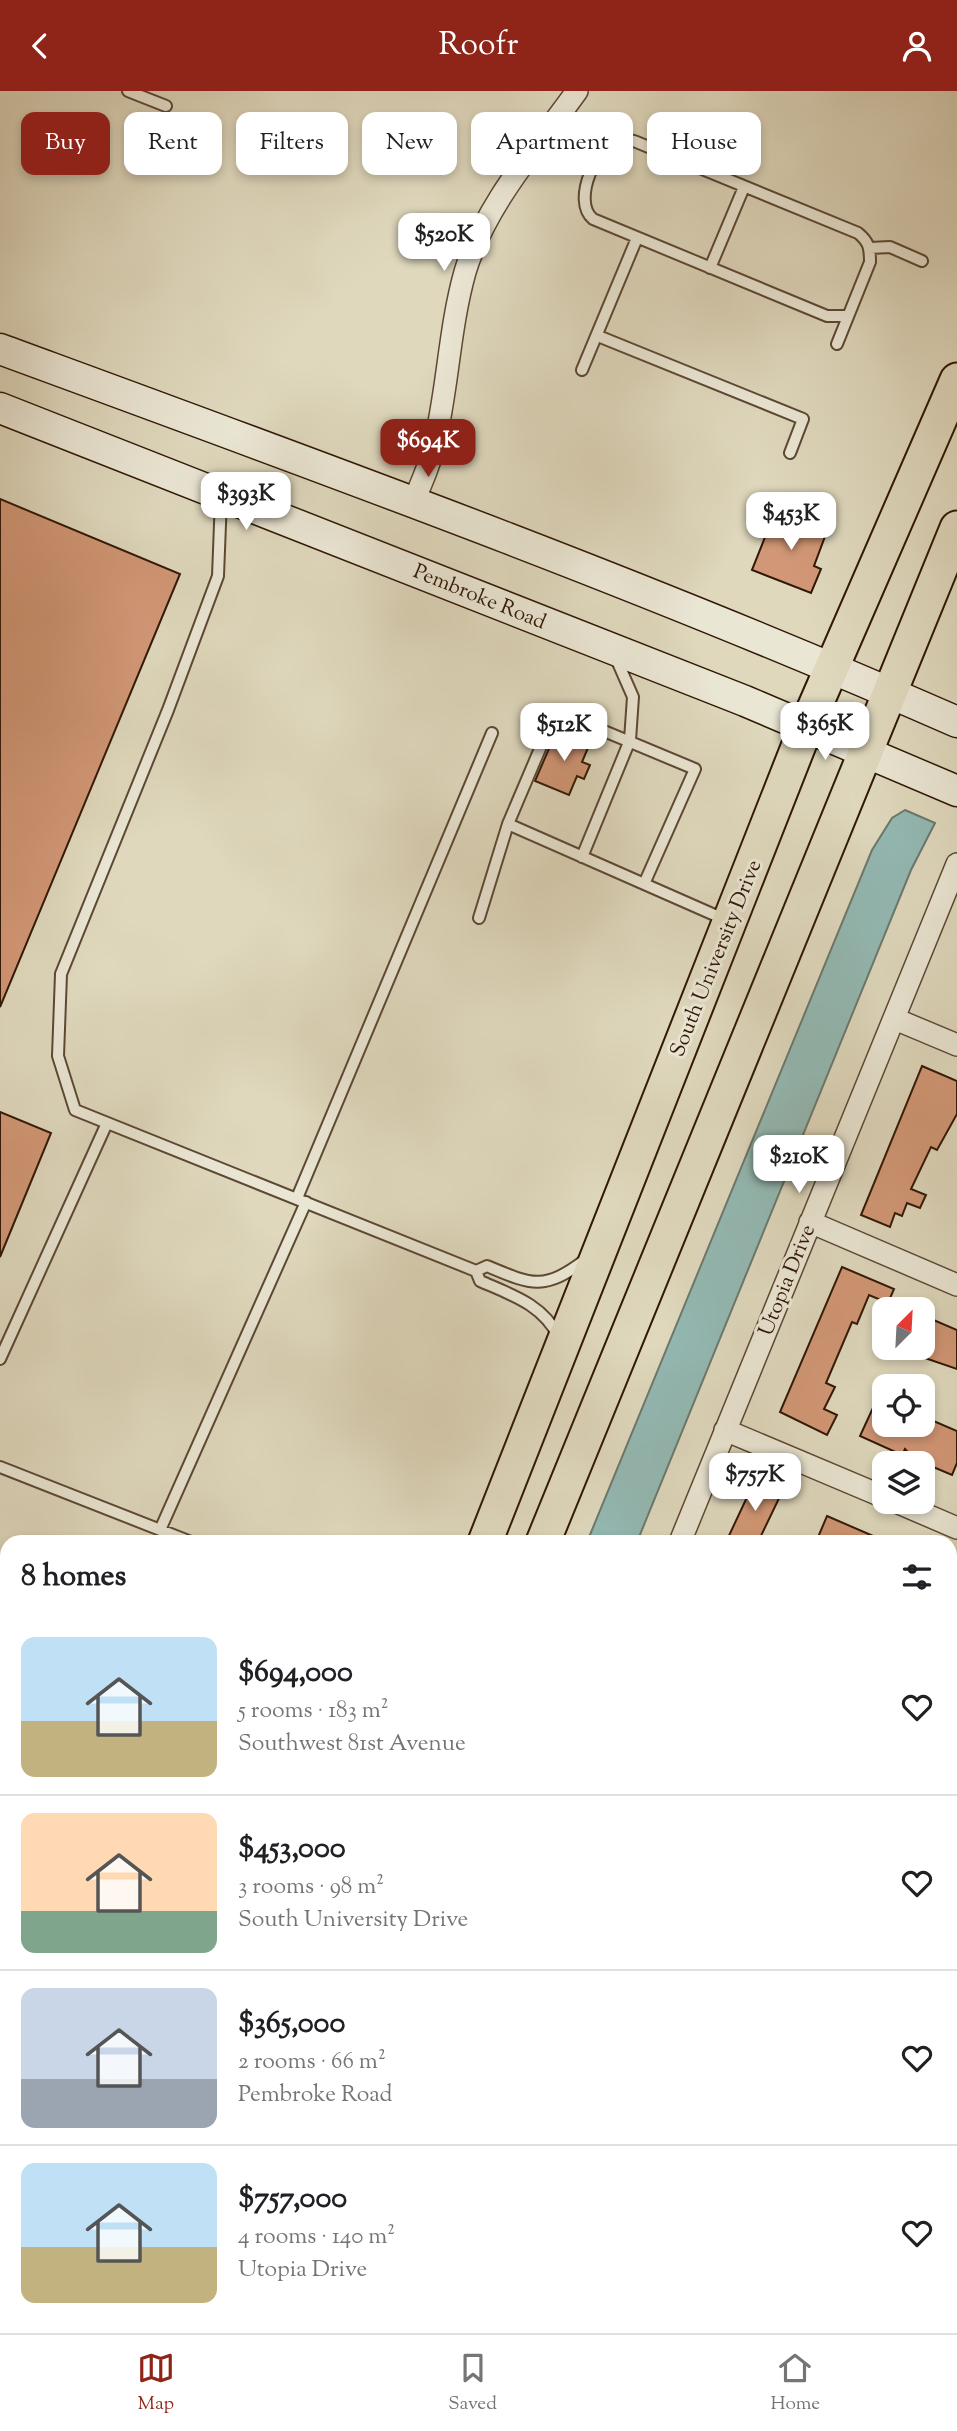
<!DOCTYPE html>
<meta charset="utf-8">
<style>
:root{--surface:#fff;--page:#f6f6f6;--text:#202124;--muted:#757577;--line:#e0e0e0;--accent:#8f2418}
body{margin:0;font-family:"Sorts Mill Goudy",serif;background:var(--page);color:var(--text);height:100vh;display:flex;flex-direction:column;font-size:26px;white-space:nowrap}
*{box-sizing:border-box;margin:0}
p{font-size:23px;color:var(--muted)}
.icon{flex:none;width:38px;height:38px;fill:none;stroke:currentColor;stroke-width:2;stroke-linecap:round;stroke-linejoin:round}
.map{position:relative;flex:1;overflow:hidden}
.sheet{position:absolute;left:0px;top:1444px;width:957px;height:800px;display:flex;flex-direction:column;background:var(--surface);border-radius:21px 21px 0 0;box-shadow:0 4px 10px #0003}
.sheet>*{flex:none}
.guide{position:absolute;left:21px;top:21px;width:915px;height:63px;display:flex;gap:14px}
.needle{width:46px;rotate:24deg}
.buttons{position:absolute;left:872px;top:1206px;display:grid;gap:14px}
.buttons a{display:grid;place-items:center;width:63px;height:63px;border-radius:14px;background:var(--surface);box-shadow:0 4px 10px #0003;font-size:35px}
.price{position:absolute;translate:-50% -60px;padding:0 16px;border-radius:14px;background:#fff;color:#222;font-size:23px;line-height:46px;filter:drop-shadow(0 2px 4px #0008)}
.price::after{content:'';position:absolute;left:50%;top:42px;width:21px;height:16px;margin-left:-10px;background:inherit;clip-path:polygon(0 0,100% 0,50% 100%)}
.price.on{background:var(--accent);color:#fff}
ul{padding:0;list-style:none}
li{display:flex;align-items:center;gap:21px;height:175px;padding:0 21px}
li+li{border-top:2px solid var(--line)}
li span{display:grid;place-items:center;flex:none;width:196px;height:140px;border-radius:14px;color:#555}
li>.icon{margin-inline-start:auto}
span .icon{width:84px;height:84px;fill:#fffc;stroke-width:1}
li b{font-size:30px}
h2{display:flex;justify-content:space-between;align-items:center;height:84px;padding:0 21px;font-size:30px}
.chip{padding:0 24px;border-radius:14px;background:var(--surface);box-shadow:0 4px 10px #0003;font-size:24px;line-height:63px}
.chip.on{background:var(--accent);color:#fff}
header{display:flex;justify-content:space-between;align-items:center;height:91px;padding:0 21px;background:var(--accent);color:#fff;font-size:32px;font-weight:600}
.tab-bar{display:flex;justify-content:space-around;align-items:center;height:98px;border-top:2px solid var(--line);background:var(--surface);font-size:19px;color:var(--muted)}
.tab-bar a{display:grid;justify-items:center;gap:4px}
.tab-bar .on{color:var(--accent)}
.map>svg:first-child{display:block}
.water{fill:#93b9b3;stroke:#6c796e;stroke-width:2}
.building{fill:#d29776;stroke:#311806;stroke-width:2}
.lines{fill:none;stroke-linecap:round;stroke-linejoin:round}
.lane-casing{stroke:#5c4834;stroke-width:14}
.street-casing{stroke:#5c4834;stroke-width:24}
.secondary-casing{stroke:#311806;stroke-width:33}
.primary-casing{stroke:#311806;stroke-width:37}
.lane{stroke:#eae6d4;stroke-width:10}
.street{stroke:#eae6d4;stroke-width:21}
.secondary{stroke:#eae6d4;stroke-width:30}
.primary{stroke:#dfd8bd;stroke-width:33}
.labels{text-anchor:middle;stroke-width:6;stroke-linejoin:round;paint-order:stroke}
.street-label{font-size:21px;fill:#311806;stroke:#eae6d4}
</style>
<header><svg class="icon" aria-label="back" viewBox="0 0 24 24"><path d="M15 5l-7 7 7 7"/></svg>Roofr<svg class="icon" aria-label="person" viewBox="0 0 24 24"><circle cx="12" cy="8" r="4"/><path d="M4 21q1-7 8-7t8 7"/></svg></header>
<div class="map">
<svg width="957" height="2242" viewBox="0 0 957 2242">
<rect width="100%" height="100%" fill="#dfd8bd"/>
<filter id="stains"><feTurbulence type="fractalNoise" baseFrequency=".00286" numOctaves="4"/><feColorMatrix values="0 0 0 0 .2 0 0 0 0 .09 0 0 0 0 .02 0 0 0 .5 -.17"/></filter>
<radialGradient id="worn" r=".72"><stop offset=".6" stop-color="#630" stop-opacity="0"/><stop offset="1" stop-color="#630" stop-opacity=".3"/></radialGradient>
<path class="water" d="M 905,719 L 935,732 L 911,779 L 637,1451 L 587,1451 L 872,759 L 892,727 Z
M 257,2237 L 257,2236 L 315,2237 L 313,2242 L 255,2242 Z"/>
<path class="building" d="M 0,408 L 180,483 L 0,916 Z
M 775,421 L 827,440 L 814,475 L 821,478 L 811,502 L 752,479 Z
M 557,639 L 590,652 L 582,671 L 590,674 L 584,688 L 577,685 L 569,704 L 535,690 Z
M 922,975 L 957,990 L 957,1023 L 937,1059 L 931,1056 L 911,1098 L 926,1104 L 920,1117 L 907,1112 L 902,1125 L 895,1122 L 890,1136 L 861,1124 Z
M 0,1021 L 51,1042 L 0,1166 Z
M 842,1176 L 894,1198 L 888,1212 L 869,1204 L 857,1233 L 852,1231 L 826,1292 L 835,1296 L 824,1318 L 837,1324 L 827,1344 L 780,1321 Z
M 922,1224 L 957,1239 L 957,1278 L 922,1266 Z
M 884,1293 L 884,1334 L 922,1334 L 922,1325 L 957,1340 L 957,1372 L 952,1384 L 914,1368 L 905,1358 L 902,1364 L 860,1345 Z
M 756,1387 L 783,1399 L 758,1451 L 726,1451 Z
M 827,1425 L 887,1451 L 816,1451 Z"/>
<g class="lines">
<defs>
<path id="lane" d="M 128,0 L 166,15
M 870,157 L 890,156 L 922,170
M 710,177 L 744,96
M 598,245 L 803,328 L 790,362
M 837,253 L 870,171 C 870,157 869,151 858,142 L 634,50 L 621,47 C 597,53 571,110 593,128 L 827,225 L 846,225
M 582,279 L 637,147
M 221,407 L 218,485 L 168,619 L 61,883 L 58,965 L 75,1019 L 476,1180 L 480,1190 C 512,1204 542,1213 559,1246
M 582,766 L 630,649 L 633,606 L 615,565
M 644,793 L 695,678 L 556,620 L 508,733 L 726,829
M 479,827 L 508,733
M 297,1107 L 492,642
M 476,1180 L 487,1175 C 532,1194 544,1200 585,1169
M 0,1268 L 107,1032
M 0,1376 L 191,1451
M 160,1439 L 306,1111"/>
<path id="street" d="M 414,410 C 421,392 430,374 434,355 C 448,298 449,238 465,181 C 485,114 537,56 577,0
M 895,928 L 957,954
M 810,1131 L 957,1194
M 725,1339 L 884,1406
M 894,1410 L 957,1437
M 680,1451 L 957,773
M 0,1642 L 7,1645
M 950,1675 L 957,1677
M 0,1873 L 7,1856
M 950,1916 L 957,1919
M 950,2156 L 957,2159
M 572,2236 L 585,2242
M 358,2242 L 360,2236"/>
<path id="secondary" d="M 0,258 C 321,376 643,493 957,631
M 0,317 L 745,610 L 957,700"/>
<path id="primary" d="M 485,1451 L 806,636 L 957,289
M 543,1451 L 957,437
M 174,2242 L 176,2236
M 223,2242 L 225,2236"/>
</defs>
<use href="#lane" class="lane-casing"/>
<use href="#street" class="street-casing"/>
<use href="#secondary" class="secondary-casing"/>
<use href="#primary" class="primary-casing"/>
<use href="#lane" class="lane"/>
<use href="#street" class="street"/>
<use href="#secondary" class="secondary"/>
<use href="#primary" class="primary"/>
</g>
<g class="labels">
<g class="street-label">
<text transform="translate(480 505) rotate(22)" y="7">Pembroke Road</text>
<text transform="translate(715 867) rotate(-68)" y="7">South University Drive</text>
<text transform="translate(786 1189) rotate(-68)" y="7">Utopia Drive</text>
</g>
</g>
<rect width="100%" height="100%" filter="url(#stains)"/>
<rect width="100%" height="100%" fill="url(#worn)"/>
</svg>
<div class="buttons">
<a><svg class="needle" viewBox="-14 -14 28 28"><path d="M0-13l5 13h-10z" fill="#e53935"/><path d="M0 13l5-13h-10z" fill="#757577"/></svg></a>
<a><svg class="icon" aria-label="locate" viewBox="0 0 24 24"><circle cx="12" cy="12" r="6"/><path d="M12 2v4M12 18v4M2 12h4M18 12h4"/></svg></a>
<a><svg class="icon" aria-label="layers" viewBox="0 0 24 24"><path d="M12 4l9 5-9 5-9-5zM3 14l9 5 9-5"/></svg></a>
</div>
<b class="price" style="left:444px;top:182px">$520K</b>
<b class="price on" style="left:428px;top:388px">$694K</b>
<b class="price" style="left:246px;top:441px">$393K</b>
<b class="price" style="left:791px;top:461px">$453K</b>
<b class="price" style="left:825px;top:671px">$365K</b>
<b class="price" style="left:564px;top:672px">$512K</b>
<b class="price" style="left:799px;top:1104px">$210K</b>
<b class="price" style="left:755px;top:1422px">$757K</b>
<div class="guide">
<a class="chip on">Buy</a>
<a class="chip">Rent</a>
<a class="chip">Filters</a>
<a class="chip">New</a>
<a class="chip">Apartment</a>
<a class="chip">House</a>
</div>
<section class="sheet">
<h2>8 homes<svg class="icon" aria-label="filters" viewBox="0 0 24 24"><path d="M4 7h16M4 17h16"/><circle cx="9" cy="7" r="2"/><circle cx="15" cy="17" r="2"/></svg></h2>
<ul>
<li><span style="background:linear-gradient(#bfe0f5 60%,#c2b280 0)"><svg class="icon" aria-label="home" viewBox="0 0 24 24"><path d="M3 11l9-7 9 7M6 9v11h12V9"/></svg></span><div><b>$694,000</b><p>5 rooms · 183 m²</p><p>Southwest 81st Avenue</p></div><svg class="icon" aria-label="heart" viewBox="0 0 24 24"><path d="M12 20l-8-8c-3-5 5-10 8-4 3-6 11-1 8 4z"/></svg></li>
<li><span style="background:linear-gradient(#ffd9b3 70%,#7fa58c 0)"><svg class="icon" aria-label="home" viewBox="0 0 24 24"><path d="M3 11l9-7 9 7M6 9v11h12V9"/></svg></span><div><b>$453,000</b><p>3 rooms · 98 m²</p><p>South University Drive</p></div><svg class="icon" aria-label="heart" viewBox="0 0 24 24"><path d="M12 20l-8-8c-3-5 5-10 8-4 3-6 11-1 8 4z"/></svg></li>
<li><span style="background:linear-gradient(#c9d6e8 65%,#9aa5b1 0)"><svg class="icon" aria-label="home" viewBox="0 0 24 24"><path d="M3 11l9-7 9 7M6 9v11h12V9"/></svg></span><div><b>$365,000</b><p>2 rooms · 66 m²</p><p>Pembroke Road</p></div><svg class="icon" aria-label="heart" viewBox="0 0 24 24"><path d="M12 20l-8-8c-3-5 5-10 8-4 3-6 11-1 8 4z"/></svg></li>
<li><span style="background:linear-gradient(#bfe0f5 60%,#c2b280 0)"><svg class="icon" aria-label="home" viewBox="0 0 24 24"><path d="M3 11l9-7 9 7M6 9v11h12V9"/></svg></span><div><b>$757,000</b><p>4 rooms · 140 m²</p><p>Utopia Drive</p></div><svg class="icon" aria-label="heart" viewBox="0 0 24 24"><path d="M12 20l-8-8c-3-5 5-10 8-4 3-6 11-1 8 4z"/></svg></li>
</ul>
</section>
</div>
<nav class="tab-bar">
<a class="on"><svg class="icon" aria-label="map" viewBox="0 0 24 24"><path d="M3 6l6-2 6 2 6-2v14l-6 2-6-2-6 2zM9 4v14M15 6v14"/></svg>Map</a>
<a><svg class="icon" aria-label="saved" viewBox="0 0 24 24"><path d="M7 4h10v16l-5-4-5 4z"/></svg>Saved</a>
<a><svg class="icon" aria-label="home" viewBox="0 0 24 24"><path d="M3 11l9-7 9 7M6 9v11h12V9"/></svg>Home</a>
</nav>
